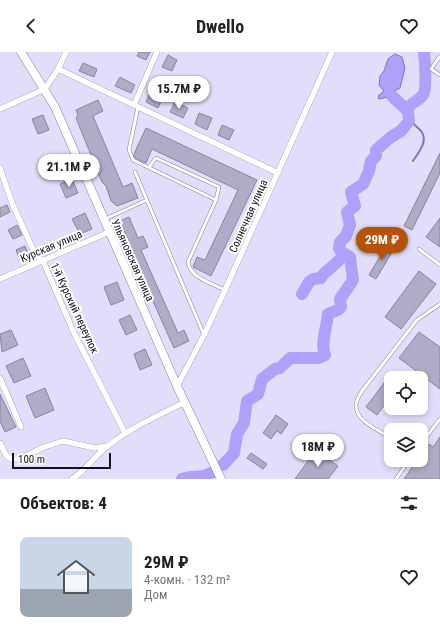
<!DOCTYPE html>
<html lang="ru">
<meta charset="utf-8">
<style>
:root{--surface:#fff;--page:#f6f6f6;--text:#222;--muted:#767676;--accent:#b45309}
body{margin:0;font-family:"Roboto Condensed",sans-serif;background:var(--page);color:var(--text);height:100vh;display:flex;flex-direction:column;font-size:15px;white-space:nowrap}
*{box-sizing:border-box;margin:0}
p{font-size:13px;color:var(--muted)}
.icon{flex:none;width:22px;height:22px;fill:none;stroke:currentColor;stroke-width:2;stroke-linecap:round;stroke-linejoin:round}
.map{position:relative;height:427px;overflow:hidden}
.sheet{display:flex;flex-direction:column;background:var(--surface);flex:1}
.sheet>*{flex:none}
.tools{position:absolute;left:384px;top:319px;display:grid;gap:8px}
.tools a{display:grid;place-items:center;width:44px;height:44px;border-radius:8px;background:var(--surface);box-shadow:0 2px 6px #0003;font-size:20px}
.scale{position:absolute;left:12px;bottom:10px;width:99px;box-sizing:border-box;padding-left:4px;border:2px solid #13121c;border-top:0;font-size:11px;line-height:14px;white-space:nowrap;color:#13121c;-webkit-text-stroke:3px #fff;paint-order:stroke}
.price{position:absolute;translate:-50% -34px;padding:0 9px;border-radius:14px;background:#fff;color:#222;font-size:13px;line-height:26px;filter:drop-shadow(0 1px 2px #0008)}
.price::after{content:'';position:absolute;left:50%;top:24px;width:12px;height:9px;margin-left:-6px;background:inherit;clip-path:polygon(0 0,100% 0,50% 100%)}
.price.active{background:var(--accent);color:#fff}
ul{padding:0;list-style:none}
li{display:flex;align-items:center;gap:12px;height:100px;padding:0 20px}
li span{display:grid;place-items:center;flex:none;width:112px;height:80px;border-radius:8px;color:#555}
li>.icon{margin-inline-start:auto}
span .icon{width:48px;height:48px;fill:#fffc;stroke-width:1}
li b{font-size:17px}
h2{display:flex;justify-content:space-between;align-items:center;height:48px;padding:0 20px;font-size:17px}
header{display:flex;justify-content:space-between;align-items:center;height:52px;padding:0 20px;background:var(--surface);font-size:18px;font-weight:700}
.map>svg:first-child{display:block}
.water{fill:#afa1fa;stroke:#8076b7}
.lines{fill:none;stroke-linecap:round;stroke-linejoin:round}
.stream{stroke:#8076b7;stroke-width:2}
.river{stroke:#afa1fa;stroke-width:12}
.building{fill:#aeacc6;stroke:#87849e}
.service-casing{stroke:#85829c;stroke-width:4}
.minor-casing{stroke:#85829c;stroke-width:6}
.secondary-casing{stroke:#85829c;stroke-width:9}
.service{stroke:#fff;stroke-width:3}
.minor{stroke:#fff;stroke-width:5.5}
.secondary{stroke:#fff;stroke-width:8}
.labels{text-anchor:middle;stroke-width:4;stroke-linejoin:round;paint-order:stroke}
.street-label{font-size:11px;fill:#13121c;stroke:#fff}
</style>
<header><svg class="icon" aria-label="back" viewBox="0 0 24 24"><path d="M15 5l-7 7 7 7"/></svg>Dwello<svg class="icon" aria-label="heart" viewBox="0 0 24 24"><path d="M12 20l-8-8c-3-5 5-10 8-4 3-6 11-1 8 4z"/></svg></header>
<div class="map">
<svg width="440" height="427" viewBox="0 0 440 427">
<rect width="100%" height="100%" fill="#e0defa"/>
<path class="water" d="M 395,2 L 402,5 L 405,16 L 400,36 L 393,40 L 392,44 L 379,47 L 378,44 L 384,39 L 379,33 L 380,24 L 384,19 L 388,7 Z"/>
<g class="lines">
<path class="stream" d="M 410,67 C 413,72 417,75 421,79 C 429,89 418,101 413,109"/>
<path class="river" d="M 407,58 C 410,50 418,50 423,43 C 427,38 425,8 424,0
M 302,242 L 309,230 L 313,227 L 321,226 C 324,218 337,214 343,203 L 339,196 L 340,190 L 346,184 L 350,173 L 347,160 L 355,154 L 351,140 L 363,132 L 369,119 L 371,109 L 376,104 L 376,98 L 391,85 L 401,79 L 409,69 L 408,59 L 392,44
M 223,413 L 234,401 L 237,382 L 244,371 L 247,349 L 258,342 L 262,327 L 275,317 L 280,316 L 290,306 L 319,306 L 325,303 C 320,293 327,274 328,262 L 338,258 L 341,255 L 340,247 L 353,228 L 350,205 L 342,200
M 182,427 C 191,423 202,427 211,421"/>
</g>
<path class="building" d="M 139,0 L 150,0 L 146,8 L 137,4 Z
M 168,3 L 177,8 L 172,19 L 162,15 Z
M 83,11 L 97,17 L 94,25 L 79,19 Z
M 120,25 L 135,33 L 131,41 L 115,34 Z
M 149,43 L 161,49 L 158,56 L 146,50 Z
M 98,48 L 103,59 L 93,64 L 123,135 L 132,131 L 138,146 L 117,154 L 111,149 L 106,134 L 102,130 L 76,66 L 78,63 L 76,58 Z
M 175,50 L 188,56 L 183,66 L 170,60 Z
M 199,61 L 212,66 L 207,78 L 195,72 Z
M 43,63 L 49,78 L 38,82 L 32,67 Z
M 222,73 L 234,78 L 229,88 L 218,83 Z
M 146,76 L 257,128 L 211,224 L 193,215 L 197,205 L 205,208 L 238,138 L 152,97 L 146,111 L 135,106 L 134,102 Z
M 440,101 L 440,121 L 412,178 L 404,174 Z
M 72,127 L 78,141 L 66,146 L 60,132 Z
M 7,153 L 10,160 L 0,165 L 0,156 Z
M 85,161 L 92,177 L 80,182 L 72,167 Z
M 129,165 L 138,186 L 143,184 L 148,195 L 141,198 L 178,281 L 184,278 L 189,289 L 174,296 L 127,191 L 129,190 L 120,169 Z
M 440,166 L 440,195 L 426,185 Z
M 17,173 L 22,183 L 13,187 L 8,178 Z
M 388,191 L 395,195 L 376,227 L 369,223 Z
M 25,194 L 29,204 L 20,208 L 16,198 Z
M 419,219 L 436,232 L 401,277 L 385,265 Z
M 117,230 L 124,248 L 111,253 L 104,235 Z
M 130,263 L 137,278 L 126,283 L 119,268 Z
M 11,278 L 18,293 L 2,300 L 0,282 Z
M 419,280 L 440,295 L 440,337 L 399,306 Z
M 145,297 L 152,313 L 140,318 L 134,302 Z
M 23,306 L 31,324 L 14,331 L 6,314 Z
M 393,319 L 403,326 L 391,326 L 391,344 L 377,363 L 366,355 Z
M 45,336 L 54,358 L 35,366 L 26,344 Z
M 0,342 L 16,375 L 5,380 L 0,369 Z
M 276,363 L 288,372 L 281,382 L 277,379 L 271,387 L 263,381 Z
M 440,385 L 440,427 L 404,427 L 417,408 L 421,408 L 421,403 L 429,392 L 433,395 Z
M 316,398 L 338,414 L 328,427 L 295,427 Z
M 251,401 L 267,412 L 263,417 L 247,406 Z"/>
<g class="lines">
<defs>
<path id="service" d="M 440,4 L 431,17 L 440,23
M 138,55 L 129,98 L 133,108 L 216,148 L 188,210 C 190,226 213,232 225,238
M 149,115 L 156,106 L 219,135 L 216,148
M 135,120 L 204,283
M 105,167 L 147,148
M 419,197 L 440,213
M 391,386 C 380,379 355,369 356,353 C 356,348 360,343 362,339 L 417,268 L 440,252
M 421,392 L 440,367
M 396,427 L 409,408"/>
<path id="minor" d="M 58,17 L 278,121
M 134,53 L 157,0
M 0,57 L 45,37 L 58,17 L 66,0
M 0,116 L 12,151 L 36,204 L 43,209 L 74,281 L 125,381
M 0,227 L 109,180
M 0,326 L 21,375
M 177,334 L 204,283 L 225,238 L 332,0
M 0,391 L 6,403 L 11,407 L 20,407 L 44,395 L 63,389 L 95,396 L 107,394
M 72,427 C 86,418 95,403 109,393 C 132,375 159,363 185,350"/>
<path id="secondary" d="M 21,0 L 55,55 L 177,334 L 221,427"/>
</defs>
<use href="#service" class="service-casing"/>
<use href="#minor" class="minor-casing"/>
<use href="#secondary" class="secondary-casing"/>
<use href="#service" class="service"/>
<use href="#minor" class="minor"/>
<use href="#secondary" class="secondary"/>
</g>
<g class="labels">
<g class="street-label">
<text transform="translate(248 164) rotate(-66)" y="4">Солнечная улица</text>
<text transform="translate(51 194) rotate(-23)" y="4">Курская улица</text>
<text transform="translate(133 208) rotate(66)" y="4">Ульяновская улица</text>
<text transform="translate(75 256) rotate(65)" y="4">1-й Курский переулок</text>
</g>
</g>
</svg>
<div class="tools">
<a><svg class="icon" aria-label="locate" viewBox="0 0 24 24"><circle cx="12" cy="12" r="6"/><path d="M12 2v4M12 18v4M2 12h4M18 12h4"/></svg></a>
<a><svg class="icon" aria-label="layers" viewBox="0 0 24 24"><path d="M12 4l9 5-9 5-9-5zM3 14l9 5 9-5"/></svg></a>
</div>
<div class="scale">100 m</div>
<b class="price" style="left:179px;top:58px">15.7M ₽</b>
<b class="price" style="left:69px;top:136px">21.1M ₽</b>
<b class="price active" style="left:382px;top:209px">29M ₽</b>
<b class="price" style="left:318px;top:416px">18M ₽</b>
</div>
<section class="sheet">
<h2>Объектов: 4<svg class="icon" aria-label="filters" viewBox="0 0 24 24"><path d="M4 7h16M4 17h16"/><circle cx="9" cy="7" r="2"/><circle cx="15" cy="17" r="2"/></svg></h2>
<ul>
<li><span style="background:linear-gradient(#c9d6e8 65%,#9aa5b1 0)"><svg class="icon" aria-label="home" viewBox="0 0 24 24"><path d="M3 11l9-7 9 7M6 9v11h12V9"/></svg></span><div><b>29M ₽</b><p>4-комн. · 132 m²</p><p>Дом</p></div><svg class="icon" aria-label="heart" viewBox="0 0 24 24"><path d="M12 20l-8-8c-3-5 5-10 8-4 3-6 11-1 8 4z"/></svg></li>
</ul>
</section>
